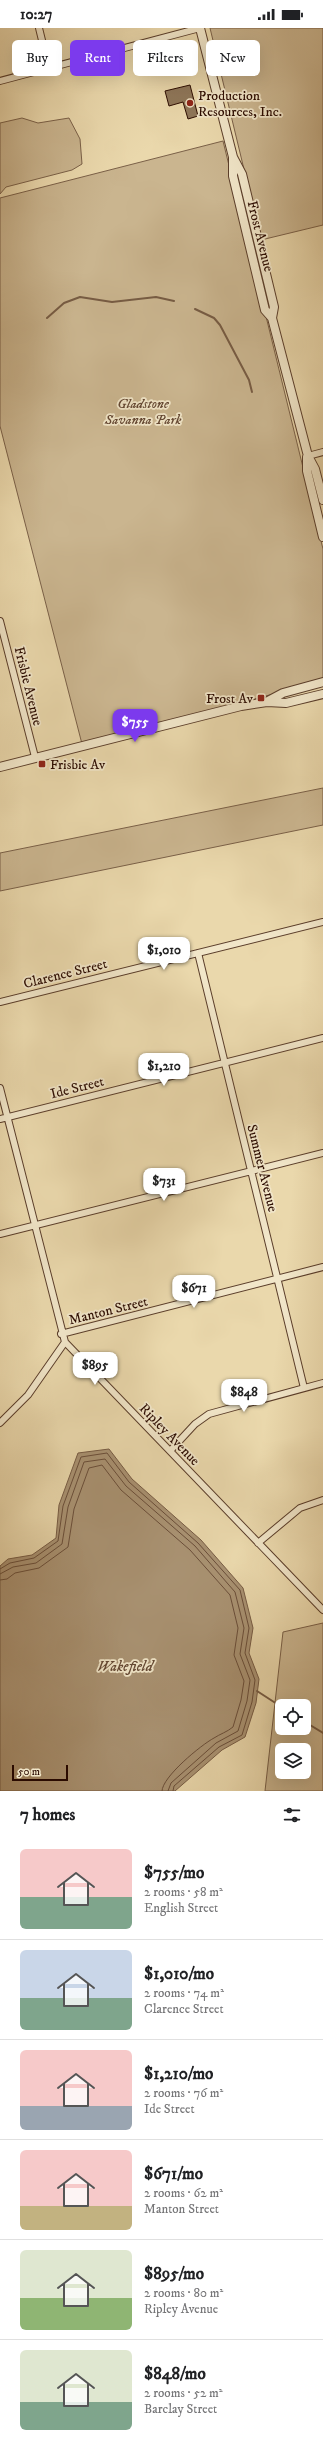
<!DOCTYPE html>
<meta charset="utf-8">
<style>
:root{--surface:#fff;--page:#f2f2f2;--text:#202124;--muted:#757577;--line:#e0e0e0;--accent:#7c3aed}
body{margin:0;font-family:"IM FELL DW Pica",serif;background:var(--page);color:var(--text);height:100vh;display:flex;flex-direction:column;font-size:15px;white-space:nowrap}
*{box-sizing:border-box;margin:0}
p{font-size:13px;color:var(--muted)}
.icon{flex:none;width:22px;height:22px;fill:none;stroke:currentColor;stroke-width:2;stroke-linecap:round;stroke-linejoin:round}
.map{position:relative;height:1763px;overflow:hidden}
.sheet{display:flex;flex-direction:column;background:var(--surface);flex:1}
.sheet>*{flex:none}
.banner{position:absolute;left:12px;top:12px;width:299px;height:36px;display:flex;gap:8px}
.buttons{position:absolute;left:275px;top:1671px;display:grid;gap:8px}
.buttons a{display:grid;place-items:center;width:36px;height:36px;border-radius:6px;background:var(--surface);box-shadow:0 4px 16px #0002;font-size:20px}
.scale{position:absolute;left:12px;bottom:10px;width:56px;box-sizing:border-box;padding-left:4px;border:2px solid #2b0b00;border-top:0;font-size:11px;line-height:14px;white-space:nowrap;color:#2b0b00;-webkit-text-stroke:3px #f1e6c9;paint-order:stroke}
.price{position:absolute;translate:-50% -34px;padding:0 9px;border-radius:8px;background:#fff;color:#222;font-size:13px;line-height:26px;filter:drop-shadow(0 1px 2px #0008)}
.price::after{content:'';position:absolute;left:50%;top:24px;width:12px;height:9px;margin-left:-6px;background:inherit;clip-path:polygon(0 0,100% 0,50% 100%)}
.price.current{background:var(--accent);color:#fff}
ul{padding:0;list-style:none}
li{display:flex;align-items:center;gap:12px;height:100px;padding:0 20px}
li+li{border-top:1px solid var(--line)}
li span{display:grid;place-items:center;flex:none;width:112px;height:80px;border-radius:6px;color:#555}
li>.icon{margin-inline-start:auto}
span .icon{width:48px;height:48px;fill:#fffc;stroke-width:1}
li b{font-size:17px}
h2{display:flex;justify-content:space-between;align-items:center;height:48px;padding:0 20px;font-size:17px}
.pill{padding:0 14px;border-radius:6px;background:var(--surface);box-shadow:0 4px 16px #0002;font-size:14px;line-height:36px}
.pill.current{background:var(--accent);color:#fff}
.status{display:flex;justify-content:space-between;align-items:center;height:28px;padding:0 20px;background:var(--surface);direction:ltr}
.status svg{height:11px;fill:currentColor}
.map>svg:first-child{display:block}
.green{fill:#cab58f;stroke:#7a6048;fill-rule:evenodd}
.water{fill:#a99272;stroke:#775c44}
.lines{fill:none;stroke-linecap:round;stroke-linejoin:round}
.shore{stroke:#6a4e39;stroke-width:1}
.stream{stroke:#775c44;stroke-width:2}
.building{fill:#8e7659;stroke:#2b0b00}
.minor-casing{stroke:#5b3e2b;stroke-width:8}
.tertiary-casing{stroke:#5b3e2b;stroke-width:10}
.minor{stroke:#f1e6c9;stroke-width:6}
.tertiary{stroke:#f1e6c9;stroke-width:8}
.poi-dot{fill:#8f2418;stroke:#f1e6c9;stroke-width:1.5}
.labels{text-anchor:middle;stroke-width:3.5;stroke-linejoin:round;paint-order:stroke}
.poi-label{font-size:14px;fill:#2b0b00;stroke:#f1e6c9;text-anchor:start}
.street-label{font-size:14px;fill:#2b0b00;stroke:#f1e6c9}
.park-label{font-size:14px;font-style:italic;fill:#634632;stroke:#f1e6c9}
.water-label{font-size:15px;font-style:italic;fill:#644833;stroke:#f1e6c9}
</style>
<div class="status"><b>10:27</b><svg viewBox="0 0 49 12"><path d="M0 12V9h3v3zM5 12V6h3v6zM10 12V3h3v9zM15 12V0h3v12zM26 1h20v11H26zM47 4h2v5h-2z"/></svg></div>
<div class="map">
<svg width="323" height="1763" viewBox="0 0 323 1763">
<rect width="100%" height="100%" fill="#ead8ac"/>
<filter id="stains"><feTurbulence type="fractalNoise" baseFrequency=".005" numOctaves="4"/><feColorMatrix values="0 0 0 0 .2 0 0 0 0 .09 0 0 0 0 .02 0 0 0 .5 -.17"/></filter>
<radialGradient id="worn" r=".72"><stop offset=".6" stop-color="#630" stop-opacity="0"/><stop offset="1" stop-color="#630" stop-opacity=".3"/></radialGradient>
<path class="green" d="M 210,0 L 323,0 L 323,197 L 261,212 Z
M 22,90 L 38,95 L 69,90 L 80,111 L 82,136 L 72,142 L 6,159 L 0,166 L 0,95 Z
M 223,113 L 323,521 L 323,653 L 82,716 L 0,398 L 0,170 Z
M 323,760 L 323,797 L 0,863 L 0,825 Z
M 323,1595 L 323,1763 L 265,1763 L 283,1604 ZM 282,1678 L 304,1678 L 304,1700 L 282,1700 ZM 282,1722 L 304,1722 L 304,1744 L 282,1744 Z"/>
<path class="water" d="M 109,1421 L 132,1451 L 201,1512 L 243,1560 L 253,1600 L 249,1625 L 259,1651 L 256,1675 L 245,1709 L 222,1722 L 175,1763 L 0,1763 L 0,1538 L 8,1531 L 32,1527 L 56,1510 L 59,1477 L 78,1425 Z"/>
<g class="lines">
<path class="shore" d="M 0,1541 L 10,1535 L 34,1530 L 58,1513 L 63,1478 L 81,1429 L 107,1425 L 129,1454 L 198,1515 L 240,1562 L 249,1600 L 245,1625 L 255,1652 L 252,1674 L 242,1707 L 219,1719 L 174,1758 L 173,1763
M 0,1546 L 13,1539 L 36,1535 L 62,1516 L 68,1479 L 84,1434 L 105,1431 L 126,1458 L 195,1518 L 235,1564 L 244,1600 L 240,1626 L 250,1652 L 247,1673 L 238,1703 L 216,1715 L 171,1755 L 168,1763
M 0,1552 L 7,1551 L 15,1545 L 39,1540 L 68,1519 L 74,1481 L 89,1440 L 102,1437 L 121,1462 L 190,1522 L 230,1567 L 238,1600 L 234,1627 L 244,1653 L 241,1672 L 233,1699 C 227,1704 220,1706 214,1710 C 201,1717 162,1749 162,1763"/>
<path class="stream" d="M 195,281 L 214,290 L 220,297 L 249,352 L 252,364
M 47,290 L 64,275 L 80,269 L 112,274 L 156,269 L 174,273
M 257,1663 L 277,1676
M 310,1697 L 323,1705"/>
</g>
<path class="building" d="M 190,57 L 198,88 L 188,91 L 183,74 L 169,78 L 165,63 Z"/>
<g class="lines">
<defs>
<path id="minor" d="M 39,0 L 49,41
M 0,53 L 200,0
M 308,428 L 323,424
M 0,593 L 35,729
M 198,925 L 304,1360
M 0,974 L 323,894
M 0,1060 L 65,1314 L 323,1582
M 0,1091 L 323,1010
M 0,1206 L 323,1125
M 61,1306 L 323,1239
M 0,1395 L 28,1367 L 65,1314
M 170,1423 L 195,1396 L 209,1386 L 323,1355
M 258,1515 L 300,1480 L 323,1472"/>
<path id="tertiary" d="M 200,0 L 233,129 L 242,146 L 274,279 L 272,290
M 233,129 L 233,148 L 265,282 L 272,290 L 308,428 L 315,441 L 323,472
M 307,429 L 307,443 L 323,509
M 268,673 L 283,665 L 323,654
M 0,739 L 241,678 L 267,674 L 286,675 L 323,666"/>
</defs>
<use href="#minor" class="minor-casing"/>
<use href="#tertiary" class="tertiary-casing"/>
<use href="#minor" class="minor"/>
<use href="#tertiary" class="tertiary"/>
</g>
<g class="poi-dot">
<circle cx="190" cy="75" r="4"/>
<rect x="257" y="666" width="8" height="8" rx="2"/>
<rect x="38" y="732" width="8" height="8" rx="2"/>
</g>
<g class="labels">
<g class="poi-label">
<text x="198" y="72">Production<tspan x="198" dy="16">Resources, Inc.</tspan></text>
<text x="253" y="675" text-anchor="end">Frost Av</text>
<text x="50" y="741">Frisbie Av</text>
</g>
<g class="street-label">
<text transform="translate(261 208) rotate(76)" y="5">Frost Avenue</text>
<text transform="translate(29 658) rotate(76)" y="5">Frisbie Avenue</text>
<text transform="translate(65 945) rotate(-14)" y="5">Clarence Street</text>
<text transform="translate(77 1059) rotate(-14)" y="5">Ide Street</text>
<text transform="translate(263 1140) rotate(76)" y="5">Summer Avenue</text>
<text transform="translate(108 1282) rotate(-14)" y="5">Manton Street</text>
<text transform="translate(170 1406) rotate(46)" y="5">Ripley Avenue</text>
</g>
<g class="park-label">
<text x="143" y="380">Gladstone<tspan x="143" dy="16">Savanna Park</tspan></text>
</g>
<g class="water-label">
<text x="125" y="1643">Wakefield</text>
</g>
</g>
<rect width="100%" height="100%" filter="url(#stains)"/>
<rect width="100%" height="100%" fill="url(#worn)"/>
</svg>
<div class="buttons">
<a><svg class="icon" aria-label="locate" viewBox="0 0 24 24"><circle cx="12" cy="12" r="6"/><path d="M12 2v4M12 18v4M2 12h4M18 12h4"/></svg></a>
<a><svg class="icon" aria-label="layers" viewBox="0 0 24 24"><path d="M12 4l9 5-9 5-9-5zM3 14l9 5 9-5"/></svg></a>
</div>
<div class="scale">50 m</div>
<b class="price current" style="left:135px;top:715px">$755</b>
<b class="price" style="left:164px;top:943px">$1,010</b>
<b class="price" style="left:164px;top:1059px">$1,210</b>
<b class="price" style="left:164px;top:1174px">$731</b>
<b class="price" style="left:194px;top:1281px">$671</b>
<b class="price" style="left:95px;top:1358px">$895</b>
<b class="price" style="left:244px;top:1385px">$848</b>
<div class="banner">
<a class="pill">Buy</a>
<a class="pill current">Rent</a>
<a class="pill">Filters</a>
<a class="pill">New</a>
</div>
</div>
<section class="sheet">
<h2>7 homes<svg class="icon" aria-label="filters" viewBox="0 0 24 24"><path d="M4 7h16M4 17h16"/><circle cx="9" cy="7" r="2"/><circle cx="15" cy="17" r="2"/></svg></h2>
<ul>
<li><span style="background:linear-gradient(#f6c9c9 60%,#7fa58c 0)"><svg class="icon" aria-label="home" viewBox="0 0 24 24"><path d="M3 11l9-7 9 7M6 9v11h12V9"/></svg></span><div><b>$755/mo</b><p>2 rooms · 58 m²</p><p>English Street</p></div></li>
<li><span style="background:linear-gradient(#c9d6e8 60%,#7fa58c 0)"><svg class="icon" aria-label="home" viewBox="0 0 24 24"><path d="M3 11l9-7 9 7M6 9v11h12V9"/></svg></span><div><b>$1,010/mo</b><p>2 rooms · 74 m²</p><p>Clarence Street</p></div></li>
<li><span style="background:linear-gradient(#f6c9c9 70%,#9aa5b1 0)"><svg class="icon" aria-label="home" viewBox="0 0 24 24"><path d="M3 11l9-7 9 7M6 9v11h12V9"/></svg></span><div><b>$1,210/mo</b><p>2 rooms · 76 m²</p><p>Ide Street</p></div></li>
<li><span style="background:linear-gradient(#f6c9c9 70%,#c2b280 0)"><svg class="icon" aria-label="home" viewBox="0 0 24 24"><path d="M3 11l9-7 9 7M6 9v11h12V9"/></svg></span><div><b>$671/mo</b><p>2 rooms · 62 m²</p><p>Manton Street</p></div></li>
<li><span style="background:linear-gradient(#dfe7d0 60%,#8fb573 0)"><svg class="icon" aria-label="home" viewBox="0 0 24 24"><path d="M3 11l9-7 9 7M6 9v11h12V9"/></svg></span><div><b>$895/mo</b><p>2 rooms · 80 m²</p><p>Ripley Avenue</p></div></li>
<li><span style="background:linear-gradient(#dfe7d0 65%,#7fa58c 0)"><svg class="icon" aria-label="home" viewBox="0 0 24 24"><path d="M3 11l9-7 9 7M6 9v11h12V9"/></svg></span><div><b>$848/mo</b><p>2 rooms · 52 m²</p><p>Barclay Street</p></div></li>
</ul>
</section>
